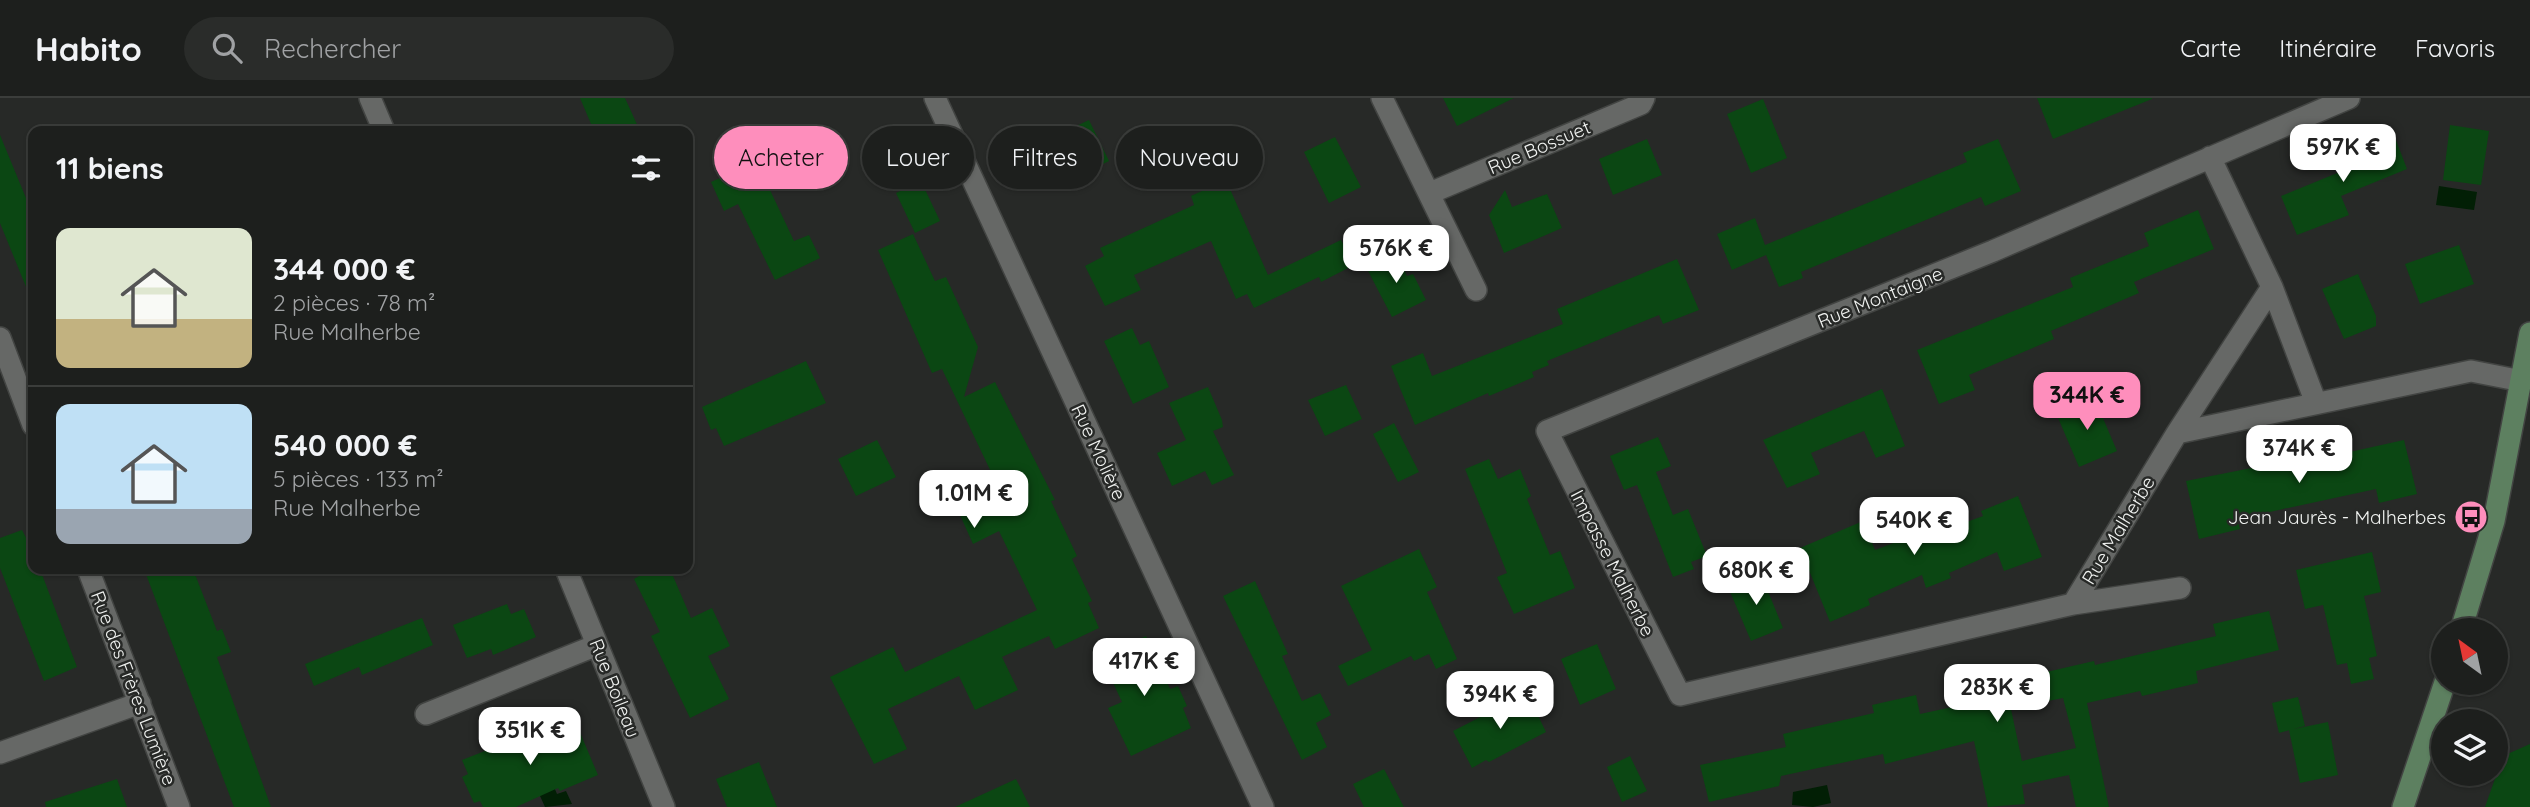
<!DOCTYPE html>
<html lang="fr">
<meta charset="utf-8">
<style>
:root{--surface:#1d1f1d;--page:#2a2c2a;--text:#f1f3f6;--muted:#a0a2a4;--line:#3b3d3b;--accent:#fe8ebc}
body{margin:0;font-family:Quicksand,sans-serif;background:var(--page);color:var(--text);height:100vh;display:flex;flex-direction:column;font-size:26px;white-space:nowrap}
*{box-sizing:border-box;margin:0}
p{font-size:23px;color:var(--muted)}
.icon{flex:none;width:38px;height:38px;fill:none;stroke:currentColor;stroke-width:2;stroke-linecap:round;stroke-linejoin:round}
.map{position:relative;flex:1;overflow:hidden}
.panel{position:absolute;left:28px;top:28px;width:665px;height:448px;display:flex;flex-direction:column;background:var(--surface);border-radius:14px;box-shadow:0 2px 5px #0004,0 0 0 2px var(--line)}
.panel>*{flex:none}
.guide{position:absolute;left:714px;top:28px;width:665px;height:63px;display:flex;gap:14px}
.needle{width:46px;rotate:327deg}
.tools{position:absolute;left:2431px;top:520px;display:grid;gap:14px}
.tools a{display:grid;place-items:center;width:77px;height:77px;border-radius:50%;background:var(--surface);box-shadow:0 2px 5px #0004,0 0 0 2px var(--line);font-size:35px}
.price{position:absolute;translate:-50% -60px;padding:0 16px;border-radius:14px;background:#fff;color:#222;font-size:23px;line-height:46px;filter:drop-shadow(0 2px 4px #0008)}
.price::after{content:'';position:absolute;left:50%;top:42px;width:21px;height:16px;margin-left:-10px;background:inherit;clip-path:polygon(0 0,100% 0,50% 100%)}
.price.current{background:var(--accent);color:#111}
ul{padding:0;list-style:none}
li{display:flex;align-items:center;gap:21px;height:175px;padding:0 28px}
li+li{border-top:2px solid var(--line)}
li span{display:grid;place-items:center;flex:none;width:196px;height:140px;border-radius:14px;color:#555}
li>.icon{margin-inline-start:auto}
span .icon{width:84px;height:84px;fill:#fffc;stroke-width:1}
li b{font-size:30px}
h2{display:flex;justify-content:space-between;align-items:center;height:84px;padding:0 28px;font-size:30px}
.chip{padding:0 24px;border-radius:32px;background:var(--surface);box-shadow:0 2px 5px #0004,0 0 0 2px var(--line);font-size:24px;line-height:63px}
.chip.current{background:var(--accent);color:#111}
header{display:flex;align-items:center;gap:42px;box-sizing:border-box;height:98px;padding:0 35px;background:var(--surface);border-bottom:2px solid var(--line)}
header strong{font-size:33px}
nav{display:flex;gap:38px;margin-inline-start:auto;font-size:24px}
.search{width:490px;height:63px;background:var(--page);display:flex;align-items:center;gap:18px;box-sizing:border-box;padding:0 24px;border-radius:38px;color:var(--muted);font-size:26px}
.map>svg:first-child{display:block}
.water{fill:#021f05}
.building{fill:#0b4713}
.lines{fill:none;stroke-linecap:round;stroke-linejoin:round}
.street-casing{stroke:#424442;stroke-width:24}
.secondary-casing{stroke:#424442;stroke-width:24}
.street{stroke:#666866;stroke-width:21}
.secondary{stroke:#5d8060;stroke-width:21}
.labels{text-anchor:middle;stroke-width:5;stroke-linejoin:round;paint-order:stroke}
.street-label{font-size:19px;fill:#f1f3f1;stroke:#272927}
.poi-label{font-size:19px;fill:#f1f3f1;stroke:#272927;text-anchor:end}
</style>
<header>
<strong>Habito</strong>
<div class="search"><svg class="icon" aria-label="search" viewBox="0 0 24 24"><circle cx="10" cy="10" r="6"/><path d="M15 15l6 6"/></svg>Rechercher</div>
<nav><a>Carte</a><a>Itinéraire</a><a>Favoris</a></nav>
</header>
<div class="map">
<svg width="2530" height="709" viewBox="0 0 2530 709">
<rect width="100%" height="100%" fill="#272927"/>
<path class="water" d="M 1238,35 L 1247,54 L 1221,66 L 1223,73 L 1211,78 L 1200,53 Z
M 2439,88 L 2477,94 L 2474,112 L 2436,107 Z
M 547,673 L 557,696 L 566,693 L 572,706 L 545,709 L 532,680 Z
M 1827,687 L 1831,705 L 1813,709 L 1792,707 L 1793,694 Z"/>
<path class="building" d="M 580,0 L 625,0 L 640,33 L 594,33 Z
M 1443,0 L 1514,0 L 1457,28 Z
M 2037,0 L 2152,0 L 2152,1 L 2053,41 Z
M 1763,1 L 1787,60 L 1751,75 L 1727,16 Z
M 1089,22 L 1109,63 L 1073,81 L 1053,39 Z
M 2450,27 L 2489,33 L 2481,87 L 2443,82 Z
M 0,37 L 33,117 L 33,206 L 0,125 Z
M 2394,37 L 2407,71 L 2341,98 L 2349,117 L 2297,137 L 2281,98 L 2347,71 L 2340,53 L 2371,41 L 2373,45 Z
M 1335,39 L 1361,89 L 1329,105 L 1304,54 Z
M 1647,41 L 1662,77 L 1613,97 L 1599,61 Z
M 1998,41 L 2021,93 L 1985,108 L 1981,99 L 1801,174 L 1803,180 L 1779,189 L 1766,157 L 1732,172 L 1717,136 L 1755,120 L 1765,147 L 1967,64 L 1963,55 Z
M 750,45 L 774,90 L 770,92 L 794,143 L 809,137 L 820,160 L 775,182 L 738,106 L 724,113 L 711,84 L 738,72 L 730,55 Z
M 1226,82 L 1268,177 L 1341,142 L 1354,167 L 1321,184 L 1319,179 L 1254,210 L 1247,196 L 1236,201 L 1211,143 L 1134,177 L 1141,192 L 1105,208 L 1085,168 L 1104,158 L 1100,150 L 1194,107 L 1191,98 Z
M 921,83 L 940,123 L 915,135 L 896,95 Z
M 1505,92 L 1512,109 L 1547,96 L 1562,130 L 1504,155 L 1489,117 Z
M 2198,112 L 2214,151 L 2134,184 L 2139,195 L 2051,233 L 2054,241 L 1969,277 L 1975,292 L 1939,306 L 1917,252 L 2073,189 L 2070,180 L 2149,148 L 2144,135 Z
M 913,136 L 935,183 L 946,179 L 978,249 L 964,299 L 995,284 L 1055,402 L 1051,403 L 1077,458 L 1072,461 L 1092,503 L 1088,505 L 1099,530 L 1055,551 L 1049,538 L 1002,559 L 1018,592 L 975,612 L 959,578 L 888,611 L 907,651 L 874,666 L 830,579 L 893,549 L 905,574 L 1037,512 L 999,433 L 973,446 L 960,417 L 1002,397 L 942,271 L 932,275 L 878,152 Z
M 2459,147 L 2474,186 L 2420,206 L 2405,166 Z
M 1396,154 L 1407,178 L 1413,176 L 1426,202 L 1392,219 L 1366,169 Z
M 1677,161 L 1699,212 L 1663,226 L 1659,217 L 1547,263 L 1549,267 L 1532,274 L 1534,279 L 1489,298 L 1488,295 L 1415,327 L 1391,268 L 1423,255 L 1432,278 L 1563,226 L 1557,211 Z
M 2358,176 L 2376,218 L 2376,228 L 2344,241 L 2322,191 Z
M 1132,230 L 1140,247 L 1149,243 L 1169,289 L 1133,306 L 1104,243 Z
M 806,263 L 826,305 L 724,348 L 716,330 L 711,332 L 702,309 Z
M 1346,287 L 1362,321 L 1325,338 L 1308,302 Z
M 1208,289 L 1222,322 L 1223,329 L 1213,333 L 1234,377 L 1212,387 L 1205,373 L 1172,388 L 1157,355 L 1186,342 L 1169,305 Z
M 1882,291 L 1905,348 L 1876,360 L 1864,333 L 1811,355 L 1820,376 L 1787,390 L 1763,342 Z
M 2094,299 L 2117,353 L 2079,369 L 2056,315 Z
M 1394,325 L 1419,374 L 1398,384 L 1373,336 Z
M 1658,339 L 1671,368 L 1656,374 L 1673,417 L 1688,411 L 1707,458 L 1691,464 L 1694,471 L 1673,479 L 1637,387 L 1624,392 L 1610,358 Z
M 877,342 L 896,379 L 856,398 L 838,361 Z
M 2404,342 L 2417,396 L 2379,405 L 2376,391 L 2237,421 L 2240,431 L 2199,441 L 2186,383 L 2327,355 L 2327,359 Z
M 1489,361 L 1498,381 L 1520,371 L 1531,398 L 1527,401 L 1550,457 L 1560,453 L 1575,490 L 1514,516 L 1497,479 L 1507,475 L 1465,371 Z
M 2018,398 L 2042,459 L 2004,473 L 1997,454 L 1949,475 L 1951,480 L 1926,490 L 1922,477 L 1868,501 L 1870,507 L 1830,524 L 1800,450 L 1863,423 L 1875,452 L 1932,430 L 1934,436 L 1983,418 L 1981,413 Z
M 22,432 L 33,453 L 33,471 L 40,471 L 77,569 L 44,583 L 0,470 L 0,440 Z
M 1419,451 L 1437,489 L 1427,494 L 1457,561 L 1436,571 L 1429,556 L 1414,563 L 1411,558 L 1348,588 L 1338,568 L 1372,552 L 1341,488 Z
M 2372,454 L 2381,494 L 2364,498 L 2377,558 L 2369,560 L 2374,581 L 2351,586 L 2347,565 L 2337,567 L 2323,507 L 2305,511 L 2296,472 Z
M 144,471 L 193,471 L 217,533 L 222,531 L 231,554 L 217,559 L 271,709 L 234,709 Z
M 636,471 L 670,471 L 691,520 L 712,510 L 730,548 L 708,558 L 729,601 L 690,620 L 651,538 L 660,534 L 634,481 L 639,478 Z
M 1761,476 L 1783,530 L 1751,543 L 1728,489 Z
M 1255,483 L 1288,556 L 1282,558 L 1302,603 L 1320,595 L 1331,617 L 1316,625 L 1327,649 L 1302,662 L 1223,498 Z
M 507,506 L 511,516 L 524,511 L 536,539 L 493,557 L 491,551 L 467,560 L 453,527 Z
M 2269,513 L 2279,552 L 2196,573 L 2198,585 L 2142,598 L 2140,593 L 2087,605 L 2109,709 L 2076,709 L 2069,677 L 2022,687 L 2025,706 L 1988,709 L 1974,643 L 1885,666 L 1883,656 L 1781,678 L 1779,688 L 1709,704 L 1700,667 L 1786,649 L 1783,636 L 1874,615 L 1872,607 L 1916,597 L 1920,616 L 2008,597 L 2022,663 L 2076,650 L 2063,600 L 2048,603 L 2042,575 L 2094,563 L 2095,567 L 2216,538 L 2213,526 Z
M 422,520 L 433,547 L 362,577 L 359,569 L 314,588 L 305,566 Z
M 1146,538 L 1170,591 L 1178,588 L 1187,608 L 1183,610 L 1191,630 L 1131,658 L 1108,610 L 1122,604 L 1101,559 Z
M 1597,546 L 1616,591 L 1580,607 L 1561,561 Z
M 1527,595 L 1546,634 L 1489,664 L 1486,662 L 1472,670 L 1453,633 Z
M 2298,599 L 2305,628 L 2279,635 L 2272,605 Z
M 573,618 L 598,677 L 560,693 L 558,690 L 516,709 L 483,709 L 480,703 L 474,705 L 462,679 L 468,676 L 462,662 Z
M 2328,624 L 2338,677 L 2300,685 L 2289,632 Z
M 2530,646 L 2530,709 L 2485,709 L 2503,658 Z
M 1630,658 L 1647,693 L 1622,704 L 1607,669 Z
M 759,664 L 777,709 L 727,709 L 716,681 Z
M 1384,671 L 1404,709 L 1364,709 L 1353,686 Z
M 117,681 L 127,709 L 46,709 L 45,704 Z
M 1016,681 L 1030,709 L 955,709 Z"/>
<g class="lines">
<defs>
<path id="street" d="M 370,0 L 384,33
M 935,0 L 1263,709
M 1382,0 L 1476,192
M 2210,59 L 2272,189 L 2316,305
M 1430,95 L 1641,6 L 1644,0
M 0,240 L 33,327
M 2177,335 L 2272,189
M 88,471 L 179,709
M 566,471 L 664,709
M 2180,490 L 2073,506 L 2177,335 L 2471,273 L 2522,283
M 2073,506 L 1680,597 L 1547,333 L 1993,153 L 2349,0
M 426,616 L 597,547
M 0,655 L 140,605"/>
<path id="secondary" d="M 2461,532 L 2494,423 L 2530,235
M 2403,709 L 2445,584"/>
</defs>
<use href="#street" class="street-casing"/>
<use href="#secondary" class="secondary-casing"/>
<use href="#street" class="street"/>
<use href="#secondary" class="secondary"/>
</g>
<defs>
<symbol id="bus-disc" viewBox="-11 -11 22 22"><circle r="9.5" fill="#fe8ebc" stroke="#272927"/><path d="M-5-6H5V4H4V6H2V4H-2V6H-4V4H-5ZM-3.5-4V0h7V-4ZM-3.5 1.2v1.5H-2V1.2ZM2 1.2v1.5H3.5V1.2Z" fill="#111"/></symbol>
</defs>
<g fill-rule="evenodd">
<use href="#bus-disc" x="2452" y="400" width="38" height="38"/>
</g>
<g class="labels">
<g class="street-label">
<text transform="translate(1539 49) rotate(-23)" y="7">Rue Bossuet</text>
<text transform="translate(1880 199) rotate(-22)" y="7">Rue Montaigne</text>
<text transform="translate(1099 354) rotate(65)" y="7">Rue Molière</text>
<text transform="translate(2118 432) rotate(-59)" y="7">Rue Malherbe</text>
<text transform="translate(1613 465) rotate(63)" y="7">Impasse Malherbe</text>
<text transform="translate(134 590) rotate(69)" y="7">Rue des Frères Lumière</text>
<text transform="translate(615 590) rotate(68)" y="7">Rue Boileau</text>
</g>
<g class="poi-label">
<text x="2446" y="426">Jean Jaurès - Malherbes</text>
</g>
</g>
</svg>
<div class="tools">
<a><svg class="needle" viewBox="-14 -14 28 28"><path d="M0-13l5 13h-10z" fill="#e53935"/><path d="M0 13l5-13h-10z" fill="#a0a2a4"/></svg></a>
<a><svg class="icon" aria-label="layers" viewBox="0 0 24 24"><path d="M12 4l9 5-9 5-9-5zM3 14l9 5 9-5"/></svg></a>
</div>
<b class="price" style="left:2343px;top:86px">597K €</b>
<b class="price" style="left:1396px;top:187px">576K €</b>
<b class="price current" style="left:2087px;top:334px">344K €</b>
<b class="price" style="left:2299px;top:387px">374K €</b>
<b class="price" style="left:974px;top:432px">1.01M €</b>
<b class="price" style="left:1914px;top:459px">540K €</b>
<b class="price" style="left:1756px;top:509px">680K €</b>
<b class="price" style="left:1144px;top:600px">417K €</b>
<b class="price" style="left:1997px;top:626px">283K €</b>
<b class="price" style="left:1500px;top:633px">394K €</b>
<b class="price" style="left:530px;top:669px">351K €</b>
<div class="guide">
<a class="chip current">Acheter</a>
<a class="chip">Louer</a>
<a class="chip">Filtres</a>
<a class="chip">Nouveau</a>
</div>
<section class="panel">
<h2>11 biens<svg class="icon" aria-label="filters" viewBox="0 0 24 24"><path d="M4 7h16M4 17h16"/><circle cx="9" cy="7" r="2"/><circle cx="15" cy="17" r="2"/></svg></h2>
<ul>
<li><span style="background:linear-gradient(#dfe7d0 65%,#c2b280 0)"><svg class="icon" aria-label="home" viewBox="0 0 24 24"><path d="M3 11l9-7 9 7M6 9v11h12V9"/></svg></span><div><b>344 000 €</b><p>2 pièces · 78 m²</p><p>Rue Malherbe</p></div></li>
<li><span style="background:linear-gradient(#bfe0f5 75%,#9aa5b1 0)"><svg class="icon" aria-label="home" viewBox="0 0 24 24"><path d="M3 11l9-7 9 7M6 9v11h12V9"/></svg></span><div><b>540 000 €</b><p>5 pièces · 133 m²</p><p>Rue Malherbe</p></div></li>
</ul>
</section>
</div>
